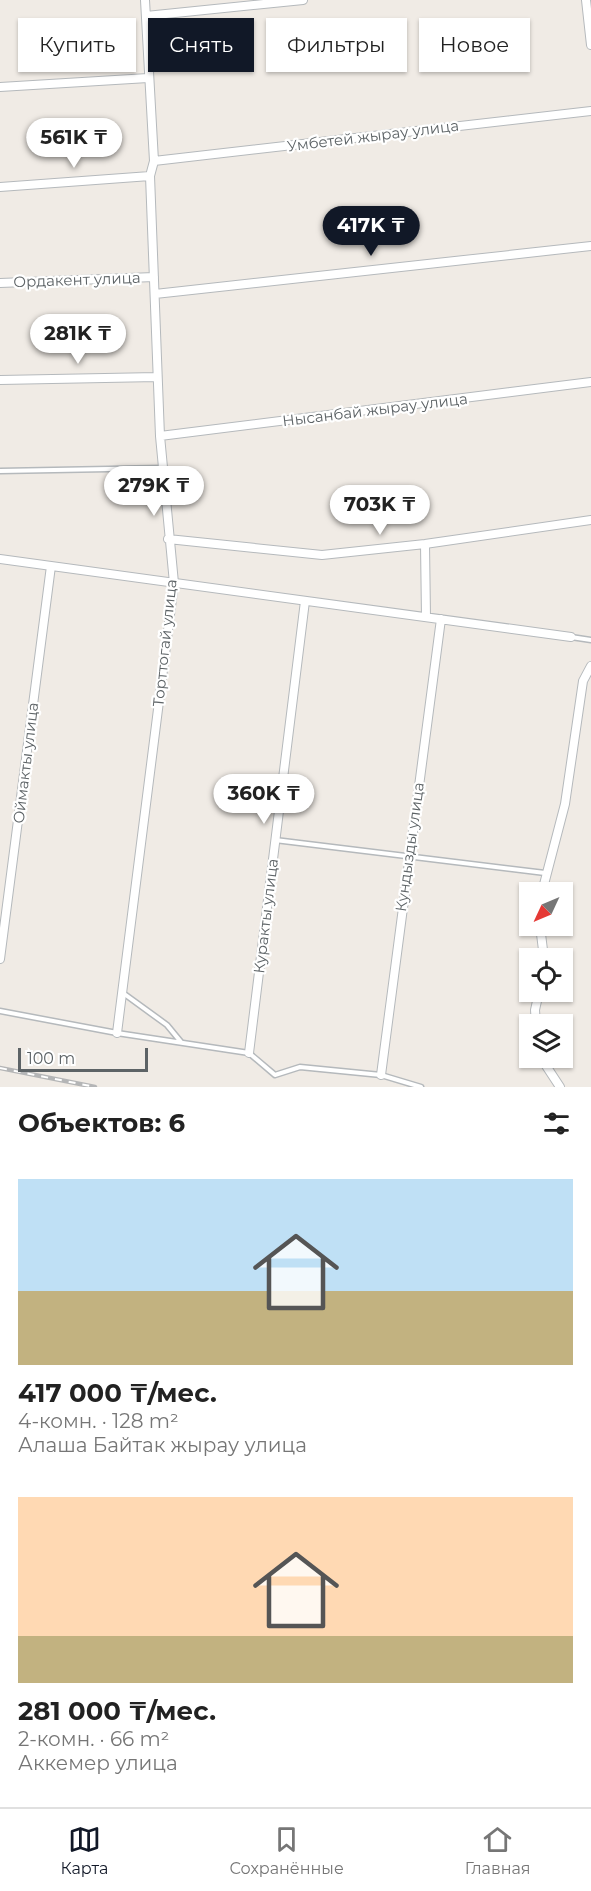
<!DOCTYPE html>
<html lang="ru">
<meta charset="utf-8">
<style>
:root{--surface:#fff;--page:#f2f2f2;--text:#222;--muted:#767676;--line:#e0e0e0;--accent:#111827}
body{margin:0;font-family:Montserrat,sans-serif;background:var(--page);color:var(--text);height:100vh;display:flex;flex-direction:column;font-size:22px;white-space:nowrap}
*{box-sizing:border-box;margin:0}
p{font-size:20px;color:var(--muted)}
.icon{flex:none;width:33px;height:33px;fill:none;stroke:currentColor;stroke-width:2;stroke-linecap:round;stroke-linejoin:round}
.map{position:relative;height:1087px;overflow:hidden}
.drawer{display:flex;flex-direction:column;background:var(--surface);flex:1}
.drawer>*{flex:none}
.guide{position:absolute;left:18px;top:18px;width:555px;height:54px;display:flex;gap:12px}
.needle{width:39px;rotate:226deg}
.controls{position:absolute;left:519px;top:882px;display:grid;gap:12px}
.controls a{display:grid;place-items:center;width:54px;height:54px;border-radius:0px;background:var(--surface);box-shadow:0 2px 4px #0004;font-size:30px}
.scale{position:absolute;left:18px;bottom:15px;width:130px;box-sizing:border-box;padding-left:6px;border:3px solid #5d6366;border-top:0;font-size:16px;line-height:21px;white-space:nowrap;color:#5d6366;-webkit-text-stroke:4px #fff;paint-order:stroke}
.price{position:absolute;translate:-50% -51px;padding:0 14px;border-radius:21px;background:#fff;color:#222;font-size:20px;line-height:39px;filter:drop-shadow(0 2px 3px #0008)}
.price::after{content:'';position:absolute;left:50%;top:36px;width:18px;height:14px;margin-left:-9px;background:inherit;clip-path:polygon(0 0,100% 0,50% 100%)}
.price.current{background:var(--accent);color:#fff}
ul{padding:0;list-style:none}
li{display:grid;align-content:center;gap:12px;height:318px;padding:0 18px}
li span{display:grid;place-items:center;height:186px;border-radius:0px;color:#555}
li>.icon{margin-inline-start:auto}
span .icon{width:108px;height:108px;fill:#fffc;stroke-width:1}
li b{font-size:26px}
h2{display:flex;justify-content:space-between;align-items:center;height:72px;padding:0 18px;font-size:26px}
.pill{padding:0 21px;border-radius:0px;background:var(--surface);box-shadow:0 2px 4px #0004;font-size:21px;line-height:54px}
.pill.current{background:var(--accent);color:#fff}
.tab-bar{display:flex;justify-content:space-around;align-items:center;height:84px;border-top:2px solid var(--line);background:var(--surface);font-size:16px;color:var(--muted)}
.tab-bar a{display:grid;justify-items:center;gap:3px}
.tab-bar .current{color:var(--accent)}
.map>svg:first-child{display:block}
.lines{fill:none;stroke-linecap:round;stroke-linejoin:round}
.lane-casing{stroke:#b5b9bc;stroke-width:7}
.street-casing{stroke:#b5b9bc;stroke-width:10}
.lane{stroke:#fff;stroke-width:4}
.street{stroke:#fff;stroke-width:8}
.rail-casing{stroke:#b4b5b6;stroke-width:4.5}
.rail{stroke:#fff;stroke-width:2;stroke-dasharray:7;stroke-linecap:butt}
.labels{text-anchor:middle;stroke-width:4.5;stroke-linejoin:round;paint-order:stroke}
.street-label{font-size:15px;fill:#5d6366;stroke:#fff}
</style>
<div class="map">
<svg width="591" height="1087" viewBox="0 0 591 1087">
<rect width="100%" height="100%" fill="#f0ebe5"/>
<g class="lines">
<defs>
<path id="lane" d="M 0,471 L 163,468
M 571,637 L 591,640
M 275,840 L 545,873
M 123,993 L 167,1025 L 181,1042
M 0,1011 L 117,1033 L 249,1053 L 275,1075 L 300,1067 L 381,1075 L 421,1087"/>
<path id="street" d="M 586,0 L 591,45
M 146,16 L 303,0
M 0,87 L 148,78
M 154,161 L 591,111
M 0,187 L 150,176
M 0,283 L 154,277
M 155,294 L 591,246
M 0,380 L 157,377
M 160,436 L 591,382
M 168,539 L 322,555 L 425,544 L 591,520
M 425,544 L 426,617
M 0,559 L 571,637
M 542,892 L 565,804 L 583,681 L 591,666
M 540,926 L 544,958
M 0,959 L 51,566
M 536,1024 L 535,1010 L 539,992
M 117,1033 L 174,583 L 160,436 L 150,176 L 154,161 L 145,0
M 249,1053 L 305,601
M 541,1058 L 560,1087
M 381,1075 L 441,619"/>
</defs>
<use href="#lane" class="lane-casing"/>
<use href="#street" class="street-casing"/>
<use href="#lane" class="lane"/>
<use href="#street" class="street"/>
<defs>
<path id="rail" d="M 0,1068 L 95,1087"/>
</defs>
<use href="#rail" class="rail-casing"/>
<use href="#rail" class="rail"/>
</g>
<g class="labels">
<g class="street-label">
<text transform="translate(373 136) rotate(-7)" y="5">Умбетей жырау улица</text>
<text transform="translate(77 280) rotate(-2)" y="5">Ордакент улица</text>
<text transform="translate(375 410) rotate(-7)" y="5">Нысанбай жырау улица</text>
<text transform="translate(165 643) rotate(-84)" y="5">Торттогай улица</text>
<text transform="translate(26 763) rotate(-83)" y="5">Оймакты улица</text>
<text transform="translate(410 847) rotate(-82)" y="5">Кундызды улица</text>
<text transform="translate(266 916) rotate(-83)" y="5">Куракты улица</text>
</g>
</g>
</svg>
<div class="controls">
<a><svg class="needle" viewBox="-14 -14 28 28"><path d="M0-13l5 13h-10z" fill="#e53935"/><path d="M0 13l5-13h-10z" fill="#767676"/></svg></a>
<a><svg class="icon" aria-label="locate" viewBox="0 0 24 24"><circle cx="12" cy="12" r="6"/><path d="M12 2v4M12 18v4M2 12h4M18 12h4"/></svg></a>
<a><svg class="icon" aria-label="layers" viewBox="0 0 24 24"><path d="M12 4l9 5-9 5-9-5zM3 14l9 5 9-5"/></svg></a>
</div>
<div class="scale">100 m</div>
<b class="price" style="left:74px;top:169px">561K ₸</b>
<b class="price current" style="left:371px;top:257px">417K ₸</b>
<b class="price" style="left:78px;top:365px">281K ₸</b>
<b class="price" style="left:154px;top:517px">279K ₸</b>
<b class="price" style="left:380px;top:536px">703K ₸</b>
<b class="price" style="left:264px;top:825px">360K ₸</b>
<div class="guide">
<a class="pill">Купить</a>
<a class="pill current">Снять</a>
<a class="pill">Фильтры</a>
<a class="pill">Новое</a>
</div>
</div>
<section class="drawer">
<h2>Объектов: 6<svg class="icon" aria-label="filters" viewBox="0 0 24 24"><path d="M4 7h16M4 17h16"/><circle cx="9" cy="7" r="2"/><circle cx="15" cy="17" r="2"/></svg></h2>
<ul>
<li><span style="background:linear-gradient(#bfe0f5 60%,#c2b280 0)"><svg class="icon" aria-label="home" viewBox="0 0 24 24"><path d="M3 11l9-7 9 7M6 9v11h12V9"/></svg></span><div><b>417 000 ₸/мес.</b><p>4-комн. · 128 m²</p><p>Алаша Байтак жырау улица</p></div></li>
<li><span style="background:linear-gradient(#ffd9b3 75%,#c2b280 0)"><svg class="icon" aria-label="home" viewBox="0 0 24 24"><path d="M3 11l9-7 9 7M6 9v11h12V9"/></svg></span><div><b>281 000 ₸/мес.</b><p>2-комн. · 66 m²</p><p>Аккемер улица</p></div></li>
</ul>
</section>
<nav class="tab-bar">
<a class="current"><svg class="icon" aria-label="map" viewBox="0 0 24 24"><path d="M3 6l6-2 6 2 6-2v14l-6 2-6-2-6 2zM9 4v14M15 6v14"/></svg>Карта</a>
<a><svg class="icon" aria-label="saved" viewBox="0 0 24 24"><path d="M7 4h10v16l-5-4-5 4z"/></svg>Сохранённые</a>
<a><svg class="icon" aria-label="home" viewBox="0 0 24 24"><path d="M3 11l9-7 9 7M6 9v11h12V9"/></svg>Главная</a>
</nav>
